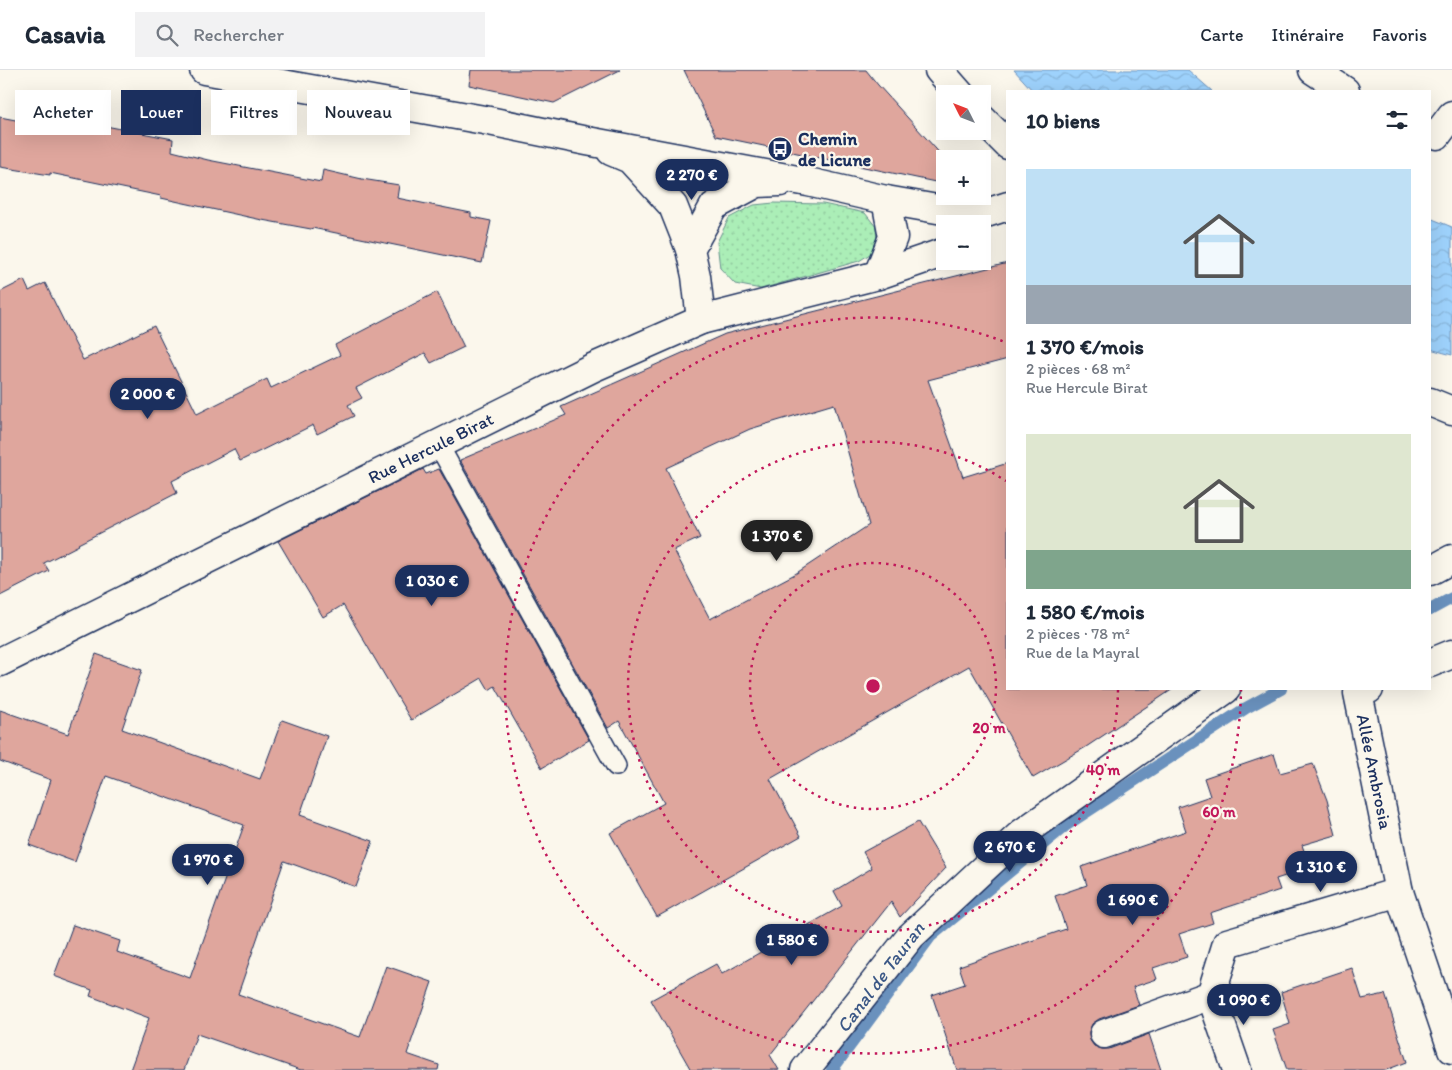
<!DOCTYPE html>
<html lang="fr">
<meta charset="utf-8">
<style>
:root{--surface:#fff;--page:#f2f2f3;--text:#1f2937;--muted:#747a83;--line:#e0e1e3;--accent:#1b2f5e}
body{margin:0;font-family:Itim,sans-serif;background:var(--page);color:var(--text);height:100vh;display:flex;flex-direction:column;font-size:19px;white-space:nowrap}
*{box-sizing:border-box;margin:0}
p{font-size:16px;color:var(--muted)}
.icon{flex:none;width:28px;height:28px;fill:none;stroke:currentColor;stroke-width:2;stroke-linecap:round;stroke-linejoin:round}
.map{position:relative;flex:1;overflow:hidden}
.drawer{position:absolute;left:1006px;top:20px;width:425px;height:600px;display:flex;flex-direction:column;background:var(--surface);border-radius:0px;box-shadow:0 5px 20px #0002}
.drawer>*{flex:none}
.banner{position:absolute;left:15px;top:20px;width:475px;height:45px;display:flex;gap:10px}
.needle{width:32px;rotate:312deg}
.controls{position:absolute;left:936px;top:15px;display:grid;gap:10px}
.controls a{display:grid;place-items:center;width:55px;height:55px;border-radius:0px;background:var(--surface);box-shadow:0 5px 20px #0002;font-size:25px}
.price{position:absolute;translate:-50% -42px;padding:0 11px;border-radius:18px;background:var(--accent);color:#fff;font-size:16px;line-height:32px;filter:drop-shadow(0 1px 2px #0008)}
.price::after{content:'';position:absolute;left:50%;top:30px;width:15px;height:11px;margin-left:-8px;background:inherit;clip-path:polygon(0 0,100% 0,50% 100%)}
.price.selected{background:#222;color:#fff}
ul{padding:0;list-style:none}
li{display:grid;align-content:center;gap:10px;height:265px;padding:0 20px}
li span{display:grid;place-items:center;height:155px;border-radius:0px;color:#555}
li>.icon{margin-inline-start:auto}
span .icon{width:90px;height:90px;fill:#fffc;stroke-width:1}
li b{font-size:21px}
h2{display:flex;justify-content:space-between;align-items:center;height:60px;padding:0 20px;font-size:21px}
.tag{padding:0 18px;border-radius:0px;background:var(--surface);box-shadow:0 5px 20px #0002;font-size:18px;line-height:45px}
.tag.selected{background:var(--accent);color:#fff}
header{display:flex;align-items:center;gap:30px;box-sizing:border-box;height:70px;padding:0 25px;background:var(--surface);border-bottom:1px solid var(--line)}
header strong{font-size:24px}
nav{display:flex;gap:28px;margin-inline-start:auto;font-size:18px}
.search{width:350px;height:45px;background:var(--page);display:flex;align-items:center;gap:12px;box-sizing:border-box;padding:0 18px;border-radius:0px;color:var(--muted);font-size:19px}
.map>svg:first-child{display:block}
.grass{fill:url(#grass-dots);stroke:#638e8a}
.water{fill:url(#water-waves);stroke:#6a91bd}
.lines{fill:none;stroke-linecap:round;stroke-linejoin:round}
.stream{stroke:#6a91bd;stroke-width:12}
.building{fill:#dfa69d;stroke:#1b2f5e;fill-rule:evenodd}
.service-casing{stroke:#1b2f5e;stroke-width:22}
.minor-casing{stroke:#1b2f5e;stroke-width:31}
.service{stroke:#fbf7ec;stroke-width:19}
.minor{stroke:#fbf7ec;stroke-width:28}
.ring{fill:none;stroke:#c2185b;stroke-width:2.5;stroke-dasharray:2.5 5}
.labels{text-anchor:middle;stroke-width:4.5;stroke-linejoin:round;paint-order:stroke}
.poi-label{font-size:18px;font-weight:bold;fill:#1b2f5e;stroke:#fbf7ec;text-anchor:start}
.street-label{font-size:18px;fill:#1b2f5e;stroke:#fbf7ec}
.water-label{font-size:19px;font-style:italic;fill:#3c5886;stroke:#fbf7ec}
.centre{fill:#c2185b;stroke:#fbf7ec;stroke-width:2.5}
.ring-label{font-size:15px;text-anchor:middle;font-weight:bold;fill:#c2185b;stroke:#fbf7ec;stroke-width:4.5;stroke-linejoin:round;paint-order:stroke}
</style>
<header>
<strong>Casavia</strong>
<div class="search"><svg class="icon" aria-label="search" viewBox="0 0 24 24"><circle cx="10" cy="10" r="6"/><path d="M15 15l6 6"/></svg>Rechercher</div>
<nav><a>Carte</a><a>Itinéraire</a><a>Favoris</a></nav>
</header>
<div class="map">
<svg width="1452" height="1000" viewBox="0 0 1452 1000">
<defs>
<pattern id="grass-dots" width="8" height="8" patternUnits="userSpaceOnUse" patternTransform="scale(1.25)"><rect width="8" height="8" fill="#abeeb7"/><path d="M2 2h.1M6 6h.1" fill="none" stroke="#93cca0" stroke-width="1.8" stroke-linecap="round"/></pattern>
<pattern id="water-waves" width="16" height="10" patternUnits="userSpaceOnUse" patternTransform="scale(1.25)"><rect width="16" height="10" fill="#9ed2fc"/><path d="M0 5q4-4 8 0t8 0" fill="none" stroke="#88b5da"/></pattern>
</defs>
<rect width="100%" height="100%" fill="#fbf7ec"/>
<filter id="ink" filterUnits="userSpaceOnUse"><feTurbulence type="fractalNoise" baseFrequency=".02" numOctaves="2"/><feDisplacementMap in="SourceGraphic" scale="10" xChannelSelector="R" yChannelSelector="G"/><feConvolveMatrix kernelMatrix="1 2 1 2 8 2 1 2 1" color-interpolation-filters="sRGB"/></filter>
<g filter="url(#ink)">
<path class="grass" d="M 774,133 L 823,134 L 865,143 L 876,157 L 877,173 L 870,184 L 859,191 L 761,219 L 735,214 L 720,198 L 717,172 L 729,148 L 754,135 Z"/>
<path class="water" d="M 1014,0 L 1188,0 L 1212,21 L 1033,21 Z
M 1430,148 L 1452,157 L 1452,285 L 1430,279 Z"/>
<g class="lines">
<path class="stream" d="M 1430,540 L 1452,528
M 832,1000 L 931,866 L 1065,756 L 1246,638 L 1281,619"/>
</g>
<path class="building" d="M 471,0 L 620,0 L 554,33 L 469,15 Z
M 684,0 L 866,0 L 878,15 L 945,89 L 945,114 L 716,66 Z
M 0,47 L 57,58 L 59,47 L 173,69 L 172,81 L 208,90 L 321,112 L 323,100 L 362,109 L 399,115 L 397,128 L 471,143 L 471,147 L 491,151 L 482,193 L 312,158 L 311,159 L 262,150 L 161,128 L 161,126 L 50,103 L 50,105 L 0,97 Z
M 1008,193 L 1008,289 L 928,310 L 963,407 L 1008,393 L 1008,619 L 1173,619 L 1086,677 L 1033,708 L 969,596 L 770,709 L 801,766 L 657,847 L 610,763 L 664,733 L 619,651 L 608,658 L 460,390 L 566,345 L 561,337 L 725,264 ZM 834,334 L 869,455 L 795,504 L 710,549 L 674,480 L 700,468 L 666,398 L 750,359 Z
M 24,210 L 29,221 L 45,213 L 83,290 L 154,256 L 197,344 L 267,309 L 271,318 L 340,285 L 335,275 L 437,222 L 464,277 L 431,293 L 425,283 L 356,318 L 362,328 L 348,335 L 354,346 L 317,364 L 313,355 L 240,391 L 234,379 L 172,411 L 177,423 L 78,474 L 79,475 L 44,493 L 49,501 L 0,526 L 0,222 Z
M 423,399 L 426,404 L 439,399 L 589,670 L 542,698 L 495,616 L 489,620 L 482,608 L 411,650 L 343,535 L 323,547 L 278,471 Z
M 96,584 L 142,600 L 122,659 L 260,709 L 282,650 L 327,666 L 300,745 L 373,771 L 356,817 L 284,791 L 238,924 L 360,967 L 386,896 L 432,912 L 407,984 L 439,995 L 438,1000 L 301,1000 L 197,964 L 184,1000 L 130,1000 L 149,948 L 90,926 L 92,920 L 54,906 L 73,855 L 120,871 L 117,882 L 190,908 L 244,755 L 106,706 L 75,792 L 29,775 L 51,710 L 0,691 L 0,640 L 68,664 Z
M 1274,684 L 1280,703 L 1313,694 L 1327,730 L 1336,765 L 1302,775 L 1310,798 L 1276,809 L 1280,820 L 1210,843 L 1213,853 L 1179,864 L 1187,887 L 1153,898 L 1157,909 L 1133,917 L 1139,935 L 1099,949 L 1092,954 L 1089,962 L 1090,970 L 1094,976 L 1102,979 L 1109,979 L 1149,964 L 1161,1000 L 957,1000 L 932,925 L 965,914 L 959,896 L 1066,859 L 1055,826 L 1087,815 L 1081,797 L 1186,761 L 1178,737 L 1210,726 L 1204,708 Z
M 918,752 L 946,798 L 900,847 L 891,832 L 770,985 L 779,1000 L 691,1000 L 651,930 L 716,894 L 722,904 L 842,836 L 834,821 L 872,798 L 863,782 Z
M 1352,898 L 1362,929 L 1385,924 L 1407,992 L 1386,1000 L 1287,1000 L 1273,960 L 1290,954 L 1281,922 Z"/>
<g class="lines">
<defs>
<path id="service" d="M 438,374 L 616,696"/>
<g id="minor">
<path d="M 204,0 L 484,50 L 587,71 L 808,112 L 886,130 L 977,146"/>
<path d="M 939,0 L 960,24"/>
<path d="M 1313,0 L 1345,21"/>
<path d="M 982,49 L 1008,75"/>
<path d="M 1437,65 L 1452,45"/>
<path d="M 611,81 L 630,89 L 673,136 L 690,179"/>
<path d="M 970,154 L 977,146 L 1008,136"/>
<path d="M 878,205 L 893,167 L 886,130"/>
<path d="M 701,250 L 696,206 L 690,179 L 714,136 L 757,113 L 780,112"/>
<path d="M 1430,332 L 1452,341"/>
<path d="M 1430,501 L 1452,489"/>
<path id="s1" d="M 0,592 L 592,298 L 701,250 L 878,205 L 945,182"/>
<path d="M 1430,593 L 1452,584"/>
<path id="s2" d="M 1369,619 L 1358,623 L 1399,822"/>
<path d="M 1211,925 L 1237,1000"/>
<path d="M 1104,964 L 1211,925 L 1227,873 L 1399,822 L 1452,979"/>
<path d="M 805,1000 L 911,866 L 1021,764 L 1226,619"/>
</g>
</defs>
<use href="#service" class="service-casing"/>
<use href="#minor" class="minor-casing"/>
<use href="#service" class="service"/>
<use href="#minor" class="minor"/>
</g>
</g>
<g class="ring">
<circle cx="873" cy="616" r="123"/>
<path d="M1118 620A245 245 0 1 1 1006 411"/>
<path d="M1241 619A368 368 0 1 1 1005 272"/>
</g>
<defs>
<symbol id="bus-disc" viewBox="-11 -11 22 22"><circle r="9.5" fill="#1b2f5e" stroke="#fbf7ec"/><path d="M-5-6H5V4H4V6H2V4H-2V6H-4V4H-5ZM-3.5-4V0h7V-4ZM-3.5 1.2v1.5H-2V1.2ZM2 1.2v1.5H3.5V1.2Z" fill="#fff"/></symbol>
</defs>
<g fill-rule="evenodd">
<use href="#bus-disc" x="766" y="65" width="28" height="28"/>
</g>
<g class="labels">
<g class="poi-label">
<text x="798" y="75">Chemin<tspan x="798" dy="21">de Licune</tspan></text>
</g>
<g class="street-label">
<text dy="6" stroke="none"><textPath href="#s1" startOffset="481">Rue Hercule Birat</textPath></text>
<text dy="6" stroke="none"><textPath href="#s2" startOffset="92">Allée Ambrosia</textPath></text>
</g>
<g class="water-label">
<text transform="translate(880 907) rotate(-53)" y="7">Canal de Tauran</text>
</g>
</g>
<circle cx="873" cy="616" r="8" class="centre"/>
<g class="ring-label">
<text x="989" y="663">20 m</text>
<text x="1103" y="705">40 m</text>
<text x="1219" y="747">60 m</text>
</g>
</svg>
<div class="controls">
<a><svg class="needle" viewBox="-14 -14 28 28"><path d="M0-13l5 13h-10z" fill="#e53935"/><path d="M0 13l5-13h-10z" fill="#747a83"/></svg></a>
<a>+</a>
<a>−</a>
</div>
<b class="price" style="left:692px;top:131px">2 270 €</b>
<b class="price" style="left:148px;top:350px">2 000 €</b>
<b class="price selected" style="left:777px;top:492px">1 370 €</b>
<b class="price" style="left:432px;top:537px">1 030 €</b>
<b class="price" style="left:1010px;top:803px">2 670 €</b>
<b class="price" style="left:208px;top:816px">1 970 €</b>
<b class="price" style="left:1321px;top:823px">1 310 €</b>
<b class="price" style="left:1133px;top:856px">1 690 €</b>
<b class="price" style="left:792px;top:896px">1 580 €</b>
<b class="price" style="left:1244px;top:956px">1 090 €</b>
<div class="banner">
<a class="tag">Acheter</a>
<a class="tag selected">Louer</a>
<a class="tag">Filtres</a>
<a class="tag">Nouveau</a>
</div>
<section class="drawer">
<h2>10 biens<svg class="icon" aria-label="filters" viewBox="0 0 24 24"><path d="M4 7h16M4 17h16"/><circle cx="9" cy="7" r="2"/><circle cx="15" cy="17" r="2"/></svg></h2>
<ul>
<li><span style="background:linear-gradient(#bfe0f5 75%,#9aa5b1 0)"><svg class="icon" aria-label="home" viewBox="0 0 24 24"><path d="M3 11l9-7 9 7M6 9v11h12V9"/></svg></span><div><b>1 370 €/mois</b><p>2 pièces · 68 m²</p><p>Rue Hercule Birat</p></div></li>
<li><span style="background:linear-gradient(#dfe7d0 75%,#7fa58c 0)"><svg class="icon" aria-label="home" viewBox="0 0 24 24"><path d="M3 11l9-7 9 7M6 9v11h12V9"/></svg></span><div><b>1 580 €/mois</b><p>2 pièces · 78 m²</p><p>Rue de la Mayral</p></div></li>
</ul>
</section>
</div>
